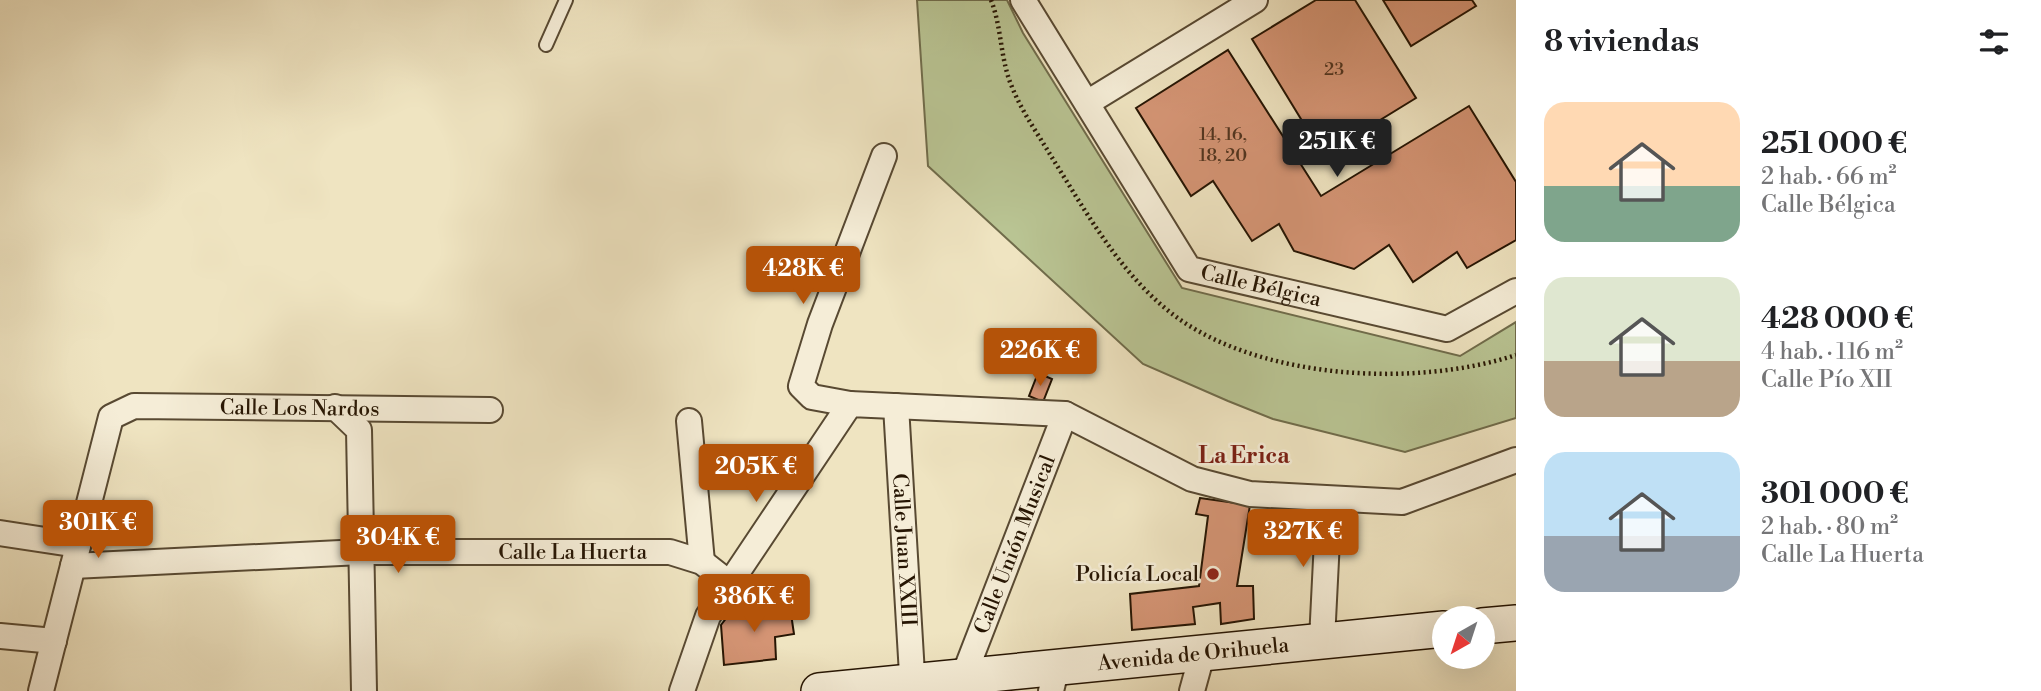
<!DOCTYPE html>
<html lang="es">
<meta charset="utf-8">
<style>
:root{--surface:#fff;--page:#f6f6f6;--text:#202124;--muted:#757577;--accent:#b45309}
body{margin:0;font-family:"Libre Bodoni",serif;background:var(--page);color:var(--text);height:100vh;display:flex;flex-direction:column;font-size:26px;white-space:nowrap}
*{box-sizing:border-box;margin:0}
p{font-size:23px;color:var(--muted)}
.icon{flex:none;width:38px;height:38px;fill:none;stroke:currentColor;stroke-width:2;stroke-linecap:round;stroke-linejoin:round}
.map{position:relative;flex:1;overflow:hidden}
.sheet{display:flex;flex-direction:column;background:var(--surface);width:525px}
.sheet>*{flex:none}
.needle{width:46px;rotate:219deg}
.tools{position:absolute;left:1432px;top:606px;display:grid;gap:14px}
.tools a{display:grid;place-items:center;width:63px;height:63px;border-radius:50%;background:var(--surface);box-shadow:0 7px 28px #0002;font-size:35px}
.price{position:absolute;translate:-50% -60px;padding:0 16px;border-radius:7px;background:var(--accent);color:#fff;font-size:23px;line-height:46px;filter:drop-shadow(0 2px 4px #0008)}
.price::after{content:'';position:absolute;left:50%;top:42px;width:21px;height:16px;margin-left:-10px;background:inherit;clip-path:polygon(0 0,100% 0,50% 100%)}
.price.current{background:#222;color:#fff}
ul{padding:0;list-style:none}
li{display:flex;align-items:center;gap:21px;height:175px;padding:0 28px}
li span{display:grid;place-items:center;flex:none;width:196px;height:140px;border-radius:21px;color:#555}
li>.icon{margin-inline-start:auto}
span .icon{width:84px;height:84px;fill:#fffc;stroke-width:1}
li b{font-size:30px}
h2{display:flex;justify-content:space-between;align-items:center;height:84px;padding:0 28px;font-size:30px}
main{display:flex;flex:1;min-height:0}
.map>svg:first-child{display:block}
.green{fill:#b9c493;stroke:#706c4b;stroke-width:2}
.building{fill:#d49474;stroke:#261503;stroke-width:2}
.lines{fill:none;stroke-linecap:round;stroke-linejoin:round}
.lane-casing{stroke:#584932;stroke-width:16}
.street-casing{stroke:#584932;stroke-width:28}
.secondary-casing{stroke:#261503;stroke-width:38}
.path{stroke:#261503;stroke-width:4.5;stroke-dasharray:2 3.5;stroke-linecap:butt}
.lane{stroke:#f5edd7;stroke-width:12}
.street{stroke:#f5edd7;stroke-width:24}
.secondary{stroke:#f5edd7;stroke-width:35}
.poi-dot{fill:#8f2418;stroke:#f5edd7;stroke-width:2.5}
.labels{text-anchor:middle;stroke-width:5;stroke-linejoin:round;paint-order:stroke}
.number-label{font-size:18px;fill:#52351f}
.street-label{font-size:21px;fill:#261503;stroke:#f5edd7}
.poi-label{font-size:21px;fill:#261503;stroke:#f5edd7;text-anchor:end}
.neighbourhood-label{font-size:23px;font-weight:bold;fill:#7a1f14;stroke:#f5edd7}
</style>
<main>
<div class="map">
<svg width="1516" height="691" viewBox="0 0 1516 691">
<rect width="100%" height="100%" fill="#efe4c1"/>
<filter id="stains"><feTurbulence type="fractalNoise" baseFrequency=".00286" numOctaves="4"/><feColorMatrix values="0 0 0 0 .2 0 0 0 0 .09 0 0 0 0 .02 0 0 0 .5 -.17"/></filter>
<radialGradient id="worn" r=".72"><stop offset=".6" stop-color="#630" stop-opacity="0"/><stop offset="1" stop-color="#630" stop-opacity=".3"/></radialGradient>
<path class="green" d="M 917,0 L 1007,0 L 1023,33 L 1182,288 L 1460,356 L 1516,322 L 1516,418 L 1405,452 L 1273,419 L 1228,401 L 1143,364 L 928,166 Z"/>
<path class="building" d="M 1316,0 L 1355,0 L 1416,98 L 1323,155 L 1252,39 Z
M 1383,0 L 1472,0 L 1476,6 L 1411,46 Z
M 1228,50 L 1321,196 L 1469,106 L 1516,182 L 1516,240 L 1467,268 L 1457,252 L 1413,282 L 1389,245 L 1354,269 L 1294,251 L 1279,224 L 1252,241 L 1213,181 L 1191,196 L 1136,108 Z
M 1038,373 L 1052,379 L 1043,402 L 1029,396 Z
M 1200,498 L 1250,505 L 1237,586 L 1253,586 L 1254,619 L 1221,624 L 1220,603 L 1193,607 L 1195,624 L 1132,630 L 1130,594 L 1199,586 L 1208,516 L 1196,514 Z
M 790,607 L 794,634 L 775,637 L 776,659 L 724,665 L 721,625 L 734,608 Z"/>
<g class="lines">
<defs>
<path id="lane" d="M 546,45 L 566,0"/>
<g id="street">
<path id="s1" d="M 1023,0 L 1189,269 L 1447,329 L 1516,291"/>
<path d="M 1087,103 L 1255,0"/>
<path d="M 850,404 L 812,397 L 801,386 L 820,324 L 884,156"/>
<path id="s2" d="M 896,406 L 913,691"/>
<path d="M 335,407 L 359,430 L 364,691"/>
<path d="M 689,421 L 702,562"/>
<path d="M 0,533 L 78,545"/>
<path id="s3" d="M 73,566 L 361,552 L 670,552 L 702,562 L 730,584"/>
<path d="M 0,636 L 54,641"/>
<path d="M 1322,640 L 1329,500"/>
<path id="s4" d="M 964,675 L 1065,414"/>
<path id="s5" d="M 41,691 L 111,417 L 134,406 L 490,410"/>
<path d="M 682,691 L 708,616 L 850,404 L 1065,414 L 1192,479 L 1250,494 L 1402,502 L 1516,460"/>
<path d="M 1051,691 L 1057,666"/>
<path d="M 1192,691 L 1203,651"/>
</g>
<g id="secondary">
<path d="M 1482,626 L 1516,623"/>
<path id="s6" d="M 819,691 L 1444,629"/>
</g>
</defs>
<use href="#lane" class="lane-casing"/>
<use href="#street" class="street-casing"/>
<use href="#secondary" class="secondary-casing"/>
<path class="path" d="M 991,0 C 1002,28 1000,59 1012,87 C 1022,112 1038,134 1051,156 C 1088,215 1124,281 1182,321 C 1269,380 1418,387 1516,355"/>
<use href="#lane" class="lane"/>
<use href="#street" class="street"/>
<use href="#secondary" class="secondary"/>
</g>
<circle class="poi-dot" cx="1213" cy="574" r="7"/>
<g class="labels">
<g class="number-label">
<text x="1334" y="75">23</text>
<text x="1223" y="140">14, 16,<tspan x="1223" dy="21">18, 20</tspan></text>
</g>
<g class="street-label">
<text dy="7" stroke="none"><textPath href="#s1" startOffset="390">Calle Bélgica</textPath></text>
<text dy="7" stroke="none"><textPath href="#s5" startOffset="474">Calle Los Nardos</textPath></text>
<text dy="7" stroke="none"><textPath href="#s4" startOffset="140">Calle Unión Musical</textPath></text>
<text dy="7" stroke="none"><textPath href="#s2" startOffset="144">Calle Juan XXIII</textPath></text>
<text dy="7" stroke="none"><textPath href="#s3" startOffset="500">Calle La Huerta</textPath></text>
<text dy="7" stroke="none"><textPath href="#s6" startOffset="376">Avenida de Orihuela</textPath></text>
</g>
<g class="poi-label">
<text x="1199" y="581">Policía Local</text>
</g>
<g class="neighbourhood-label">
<text x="1244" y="463">La Erica</text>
</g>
</g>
<rect width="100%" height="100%" filter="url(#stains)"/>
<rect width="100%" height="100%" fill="url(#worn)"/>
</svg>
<div class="tools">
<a><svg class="needle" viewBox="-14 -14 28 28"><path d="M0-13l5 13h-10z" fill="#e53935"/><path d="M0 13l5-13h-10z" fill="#757577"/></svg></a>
</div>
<b class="price current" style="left:1337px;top:179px">251K €</b>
<b class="price" style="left:803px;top:306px">428K €</b>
<b class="price" style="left:1040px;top:388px">226K €</b>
<b class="price" style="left:756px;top:504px">205K €</b>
<b class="price" style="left:98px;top:560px">301K €</b>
<b class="price" style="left:1303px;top:569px">327K €</b>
<b class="price" style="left:398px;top:575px">304K €</b>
<b class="price" style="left:754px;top:634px">386K €</b>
</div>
<section class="sheet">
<h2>8 viviendas<svg class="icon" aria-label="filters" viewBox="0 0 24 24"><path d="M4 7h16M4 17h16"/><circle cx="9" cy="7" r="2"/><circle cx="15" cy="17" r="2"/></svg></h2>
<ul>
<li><span style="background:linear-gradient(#ffd9b3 60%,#7fa58c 0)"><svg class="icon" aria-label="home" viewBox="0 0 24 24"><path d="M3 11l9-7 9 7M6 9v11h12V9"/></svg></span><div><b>251 000 €</b><p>2 hab. · 66 m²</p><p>Calle Bélgica</p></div></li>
<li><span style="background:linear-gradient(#dfe7d0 60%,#b9a48a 0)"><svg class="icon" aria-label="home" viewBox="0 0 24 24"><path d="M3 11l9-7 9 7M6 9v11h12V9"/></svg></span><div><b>428 000 €</b><p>4 hab. · 116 m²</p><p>Calle Pío XII</p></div></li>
<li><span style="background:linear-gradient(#bfe0f5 60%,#9aa5b1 0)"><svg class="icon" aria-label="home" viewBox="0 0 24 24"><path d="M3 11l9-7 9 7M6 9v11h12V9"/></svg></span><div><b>301 000 €</b><p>2 hab. · 80 m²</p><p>Calle La Huerta</p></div></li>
</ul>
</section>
</main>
